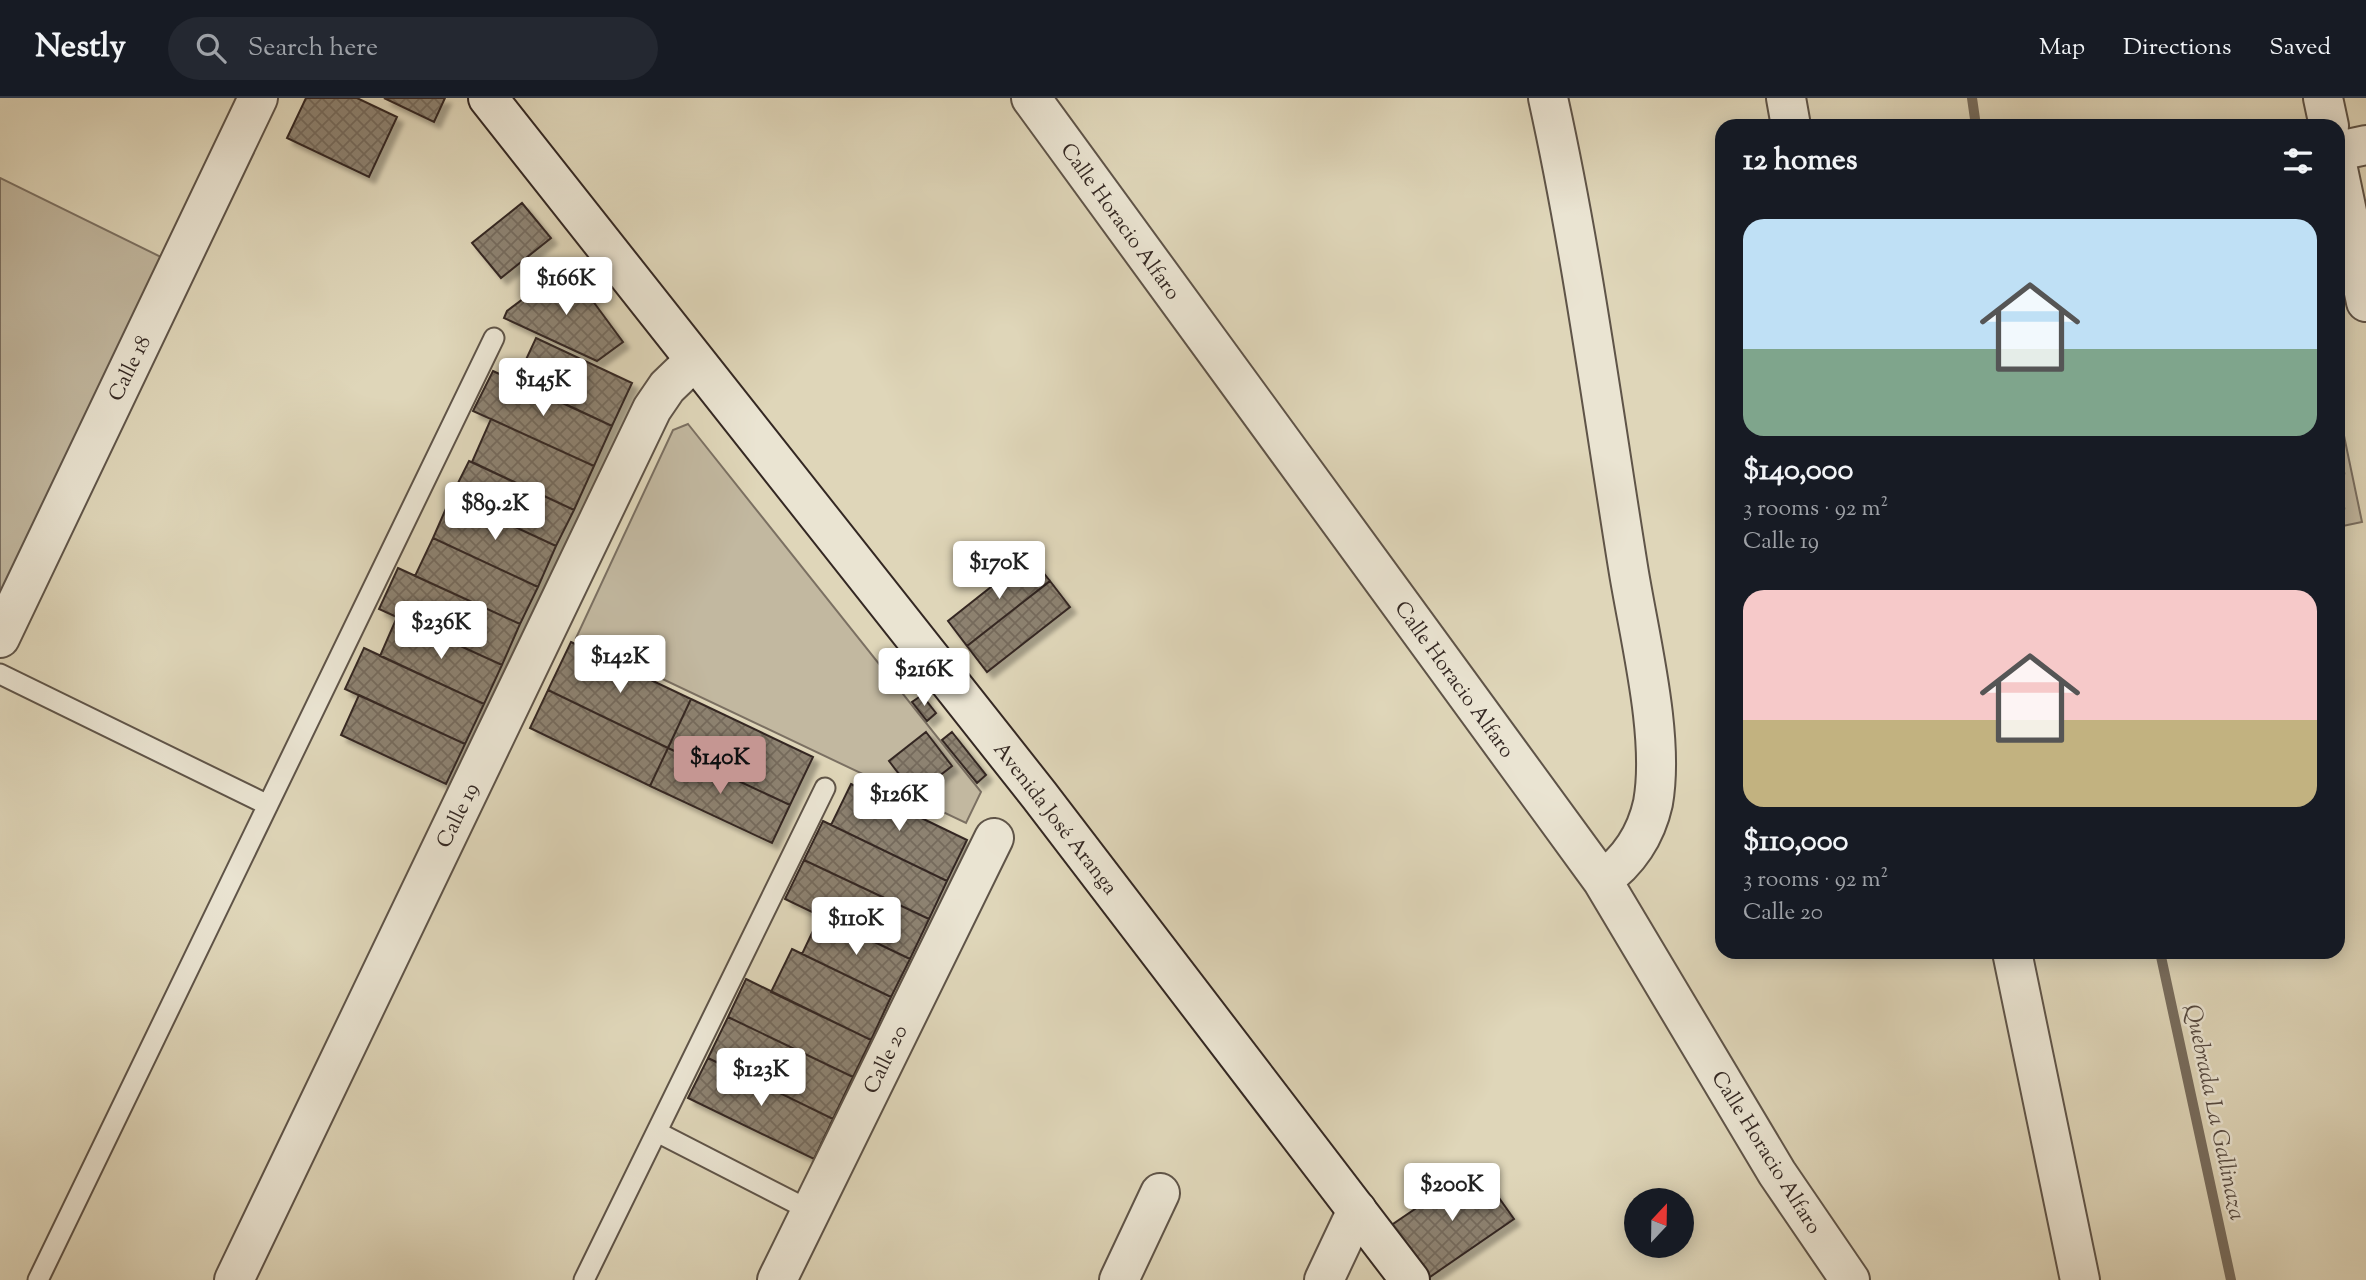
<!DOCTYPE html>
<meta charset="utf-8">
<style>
:root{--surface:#171b24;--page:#242831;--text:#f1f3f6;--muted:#9ea1a6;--line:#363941;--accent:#c59692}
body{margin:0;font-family:"Sorts Mill Goudy",serif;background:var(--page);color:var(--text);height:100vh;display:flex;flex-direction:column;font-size:26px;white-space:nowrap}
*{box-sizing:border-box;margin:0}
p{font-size:23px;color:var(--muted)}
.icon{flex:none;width:38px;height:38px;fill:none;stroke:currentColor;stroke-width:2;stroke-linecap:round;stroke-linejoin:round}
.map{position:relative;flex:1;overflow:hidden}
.sheet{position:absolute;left:1715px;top:21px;width:630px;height:840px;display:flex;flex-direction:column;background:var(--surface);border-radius:21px;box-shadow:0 4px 18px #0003}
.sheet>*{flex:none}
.needle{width:46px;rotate:22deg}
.controls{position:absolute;left:1624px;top:1090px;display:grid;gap:14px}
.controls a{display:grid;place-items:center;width:70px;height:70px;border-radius:50%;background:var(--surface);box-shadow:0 4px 18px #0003;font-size:35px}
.price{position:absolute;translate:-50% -60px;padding:0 16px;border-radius:7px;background:#fff;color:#222;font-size:23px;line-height:46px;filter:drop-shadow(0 2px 4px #0008)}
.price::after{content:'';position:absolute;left:50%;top:42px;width:21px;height:16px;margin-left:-10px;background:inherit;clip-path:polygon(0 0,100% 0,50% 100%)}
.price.active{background:var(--accent);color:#111}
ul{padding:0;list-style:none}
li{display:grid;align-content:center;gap:14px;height:371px;padding:0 28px}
li span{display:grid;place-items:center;height:217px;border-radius:21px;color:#555}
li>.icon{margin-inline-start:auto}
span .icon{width:126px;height:126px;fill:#fffc;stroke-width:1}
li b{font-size:30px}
h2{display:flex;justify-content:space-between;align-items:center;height:84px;padding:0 28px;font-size:30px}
header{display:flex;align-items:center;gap:42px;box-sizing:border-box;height:98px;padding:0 35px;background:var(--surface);border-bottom:2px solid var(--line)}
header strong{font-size:33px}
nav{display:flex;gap:38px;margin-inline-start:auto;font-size:24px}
.search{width:490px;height:63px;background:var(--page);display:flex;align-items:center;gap:18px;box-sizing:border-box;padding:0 24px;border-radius:38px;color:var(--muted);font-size:26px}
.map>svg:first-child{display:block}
.grass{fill:url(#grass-tufts);stroke:#7b7062;stroke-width:2}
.green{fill:#c2b8a0;stroke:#7b7062;stroke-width:2}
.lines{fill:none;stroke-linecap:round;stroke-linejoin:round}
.stream{stroke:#786d5e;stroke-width:10}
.building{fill:url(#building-cross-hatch);stroke:#342823;stroke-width:2;filter:url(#shadow)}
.lane-casing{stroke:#5f5448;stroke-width:23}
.street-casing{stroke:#5f5448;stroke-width:42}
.secondary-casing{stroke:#342823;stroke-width:42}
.lane{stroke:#eae4d2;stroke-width:19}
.street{stroke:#eae4d2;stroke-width:38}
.secondary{stroke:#eae4d2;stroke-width:38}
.labels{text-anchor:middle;stroke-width:5;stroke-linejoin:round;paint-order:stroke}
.street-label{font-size:21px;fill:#342823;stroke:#eae4d2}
.water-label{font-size:23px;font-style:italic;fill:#564a41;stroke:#eae4d2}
</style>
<header>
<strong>Nestly</strong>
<div class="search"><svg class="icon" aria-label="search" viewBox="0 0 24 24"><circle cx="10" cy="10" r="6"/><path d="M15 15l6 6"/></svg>Search here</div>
<nav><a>Map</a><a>Directions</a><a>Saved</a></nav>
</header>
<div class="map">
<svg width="2366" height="1182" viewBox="0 0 2366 1182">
<defs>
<pattern id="grass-tufts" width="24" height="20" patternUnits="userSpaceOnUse" patternTransform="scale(1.75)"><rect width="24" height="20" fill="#c2b8a0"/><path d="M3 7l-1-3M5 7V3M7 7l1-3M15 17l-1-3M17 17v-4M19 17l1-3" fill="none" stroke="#9e9682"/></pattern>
<pattern id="building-cross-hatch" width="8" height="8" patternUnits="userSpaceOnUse" patternTransform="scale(1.75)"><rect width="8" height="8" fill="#8d8271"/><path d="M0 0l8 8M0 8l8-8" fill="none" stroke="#746a5c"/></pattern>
<filter id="shadow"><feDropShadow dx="6" dy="6" stdDeviation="2" flood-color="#0004"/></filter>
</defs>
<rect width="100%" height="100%" fill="#dfd6b9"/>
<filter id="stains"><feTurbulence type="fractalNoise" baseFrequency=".00286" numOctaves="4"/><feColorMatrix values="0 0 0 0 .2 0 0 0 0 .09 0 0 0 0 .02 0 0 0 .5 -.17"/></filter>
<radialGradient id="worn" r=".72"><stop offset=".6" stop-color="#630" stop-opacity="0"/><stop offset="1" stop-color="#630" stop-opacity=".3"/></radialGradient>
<path class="grass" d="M 2338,309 L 2362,424 L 2338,429 Z"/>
<path class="green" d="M 0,80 L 163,160 L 0,506 Z
M 688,326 L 981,694 L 966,725 L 576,540 L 673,332 Z"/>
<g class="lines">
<path class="stream" d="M 1972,0 L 1976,28
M 2160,854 L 2231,1182"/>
</g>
<path class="building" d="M 306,0 L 357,0 L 397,19 L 369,79 L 287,40 Z
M 384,0 L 445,0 L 434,24 Z
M 522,105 L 551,140 L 501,180 L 472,145 Z
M 567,168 L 623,244 L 597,263 L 504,220 L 507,213 Z
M 536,240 L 632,285 L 612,328 L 516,283 Z
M 493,273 L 612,328 L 594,368 L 473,313 Z
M 491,321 L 594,368 L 574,412 L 472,364 Z
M 469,363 L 574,412 L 556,448 L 451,399 Z
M 451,399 L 556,448 L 538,489 L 433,440 Z
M 433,440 L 538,489 L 520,526 L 415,478 Z
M 1030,458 L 1050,483 L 967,548 L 948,523 Z
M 398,470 L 520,526 L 502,567 L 379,511 Z
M 1050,483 L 1070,509 L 987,574 L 967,548 Z
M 397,519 L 502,567 L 484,606 L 380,558 Z
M 571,544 L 691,601 L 668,650 L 548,592 Z
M 364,550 L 484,606 L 465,646 L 345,591 Z
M 548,592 L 668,650 L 650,688 L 530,630 Z
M 359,597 L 465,646 L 446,686 L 341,637 Z
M 922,597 L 936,615 L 927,623 L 912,604 Z
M 691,601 L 813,659 L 790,707 L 668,650 Z
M 926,634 L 952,668 L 915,697 L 889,663 Z
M 952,634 L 986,677 L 977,685 L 942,642 Z
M 668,650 L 790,707 L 772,745 L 650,688 Z
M 851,686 L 967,742 L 947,783 L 831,727 Z
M 823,723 L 947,783 L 929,821 L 804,762 Z
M 804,762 L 929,821 L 910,861 L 785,801 Z
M 820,818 L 910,861 L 891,899 L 802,856 Z
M 792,851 L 891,899 L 871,942 L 771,894 Z
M 746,881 L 871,942 L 853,979 L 728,919 Z
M 728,919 L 853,979 L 833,1021 L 708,960 Z
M 708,960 L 833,1021 L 814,1061 L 688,1000 Z
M 1477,1069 L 1514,1121 L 1427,1181 L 1390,1128 Z"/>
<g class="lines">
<defs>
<path id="lane" d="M 0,576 L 268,707
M 657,1034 L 811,1113
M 38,1182 L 494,240
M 584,1182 L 825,690"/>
<path id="street" d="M 1031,0 L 1602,782 L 1777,1075 L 1850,1182
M 1548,0 C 1582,153 1603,314 1628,469 C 1639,538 1665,638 1653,705 C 1646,737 1628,764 1602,782
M 1786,0 L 1791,28
M 2323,0 L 2329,28
M 2338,53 L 2366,47
M 2338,71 L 2366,204
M 0,540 L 258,0
M 2012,854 L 2080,1182
M 234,1182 L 652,311 L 667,289 L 694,263
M 777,1182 L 994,740
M 1119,1182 L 1160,1095
M 1324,1182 L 1357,1112"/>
<path id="secondary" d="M 488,0 L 1039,697 L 1410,1182"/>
</defs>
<use href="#lane" class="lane-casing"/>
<use href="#street" class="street-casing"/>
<use href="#secondary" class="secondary-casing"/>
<use href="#lane" class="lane"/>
<use href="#street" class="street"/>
<use href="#secondary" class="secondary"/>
</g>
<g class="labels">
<g class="street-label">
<text transform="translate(1121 123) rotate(54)" y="7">Calle Horacio Alfaro</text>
<text transform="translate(129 270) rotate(-64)" y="7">Calle 18</text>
<text transform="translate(1455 581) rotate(54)" y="7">Calle Horacio Alfaro</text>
<text transform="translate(457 717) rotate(-64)" y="7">Calle 19</text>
<text transform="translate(1056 720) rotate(52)" y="7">Avenida José Aranga</text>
<text transform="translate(885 961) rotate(-64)" y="7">Calle 20</text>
<text transform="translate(1767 1054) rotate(58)" y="7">Calle Horacio Alfaro</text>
</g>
<g class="water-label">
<text transform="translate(2216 1014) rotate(78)" y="8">Quebrada La Gallinaza</text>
</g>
</g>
<rect width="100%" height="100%" filter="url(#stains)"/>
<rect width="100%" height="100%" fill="url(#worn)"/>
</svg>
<div class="controls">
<a><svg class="needle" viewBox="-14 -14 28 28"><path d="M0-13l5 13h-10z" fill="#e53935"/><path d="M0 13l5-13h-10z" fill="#9ea1a6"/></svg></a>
</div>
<b class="price" style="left:566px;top:219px">$166K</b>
<b class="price" style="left:543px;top:320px">$145K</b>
<b class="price" style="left:495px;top:444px">$89.2K</b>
<b class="price" style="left:999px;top:503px">$170K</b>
<b class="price" style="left:441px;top:563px">$236K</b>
<b class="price" style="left:620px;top:597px">$142K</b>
<b class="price" style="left:924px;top:610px">$216K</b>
<b class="price active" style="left:720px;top:698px">$140K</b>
<b class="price" style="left:899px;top:735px">$126K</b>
<b class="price" style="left:856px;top:859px">$110K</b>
<b class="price" style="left:761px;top:1010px">$123K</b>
<b class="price" style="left:1452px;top:1125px">$200K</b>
<section class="sheet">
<h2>12 homes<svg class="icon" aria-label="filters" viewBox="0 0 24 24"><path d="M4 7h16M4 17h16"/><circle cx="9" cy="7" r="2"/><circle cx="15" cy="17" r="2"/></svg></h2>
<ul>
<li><span style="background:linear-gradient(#bfe0f5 60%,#7fa58c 0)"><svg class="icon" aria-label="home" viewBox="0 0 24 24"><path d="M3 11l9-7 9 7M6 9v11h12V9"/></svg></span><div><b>$140,000</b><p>3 rooms · 92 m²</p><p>Calle 19</p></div></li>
<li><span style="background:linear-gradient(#f6c9c9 60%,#c2b280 0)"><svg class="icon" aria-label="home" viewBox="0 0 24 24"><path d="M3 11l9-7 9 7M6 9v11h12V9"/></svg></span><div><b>$110,000</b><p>3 rooms · 92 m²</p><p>Calle 20</p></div></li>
</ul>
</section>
</div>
